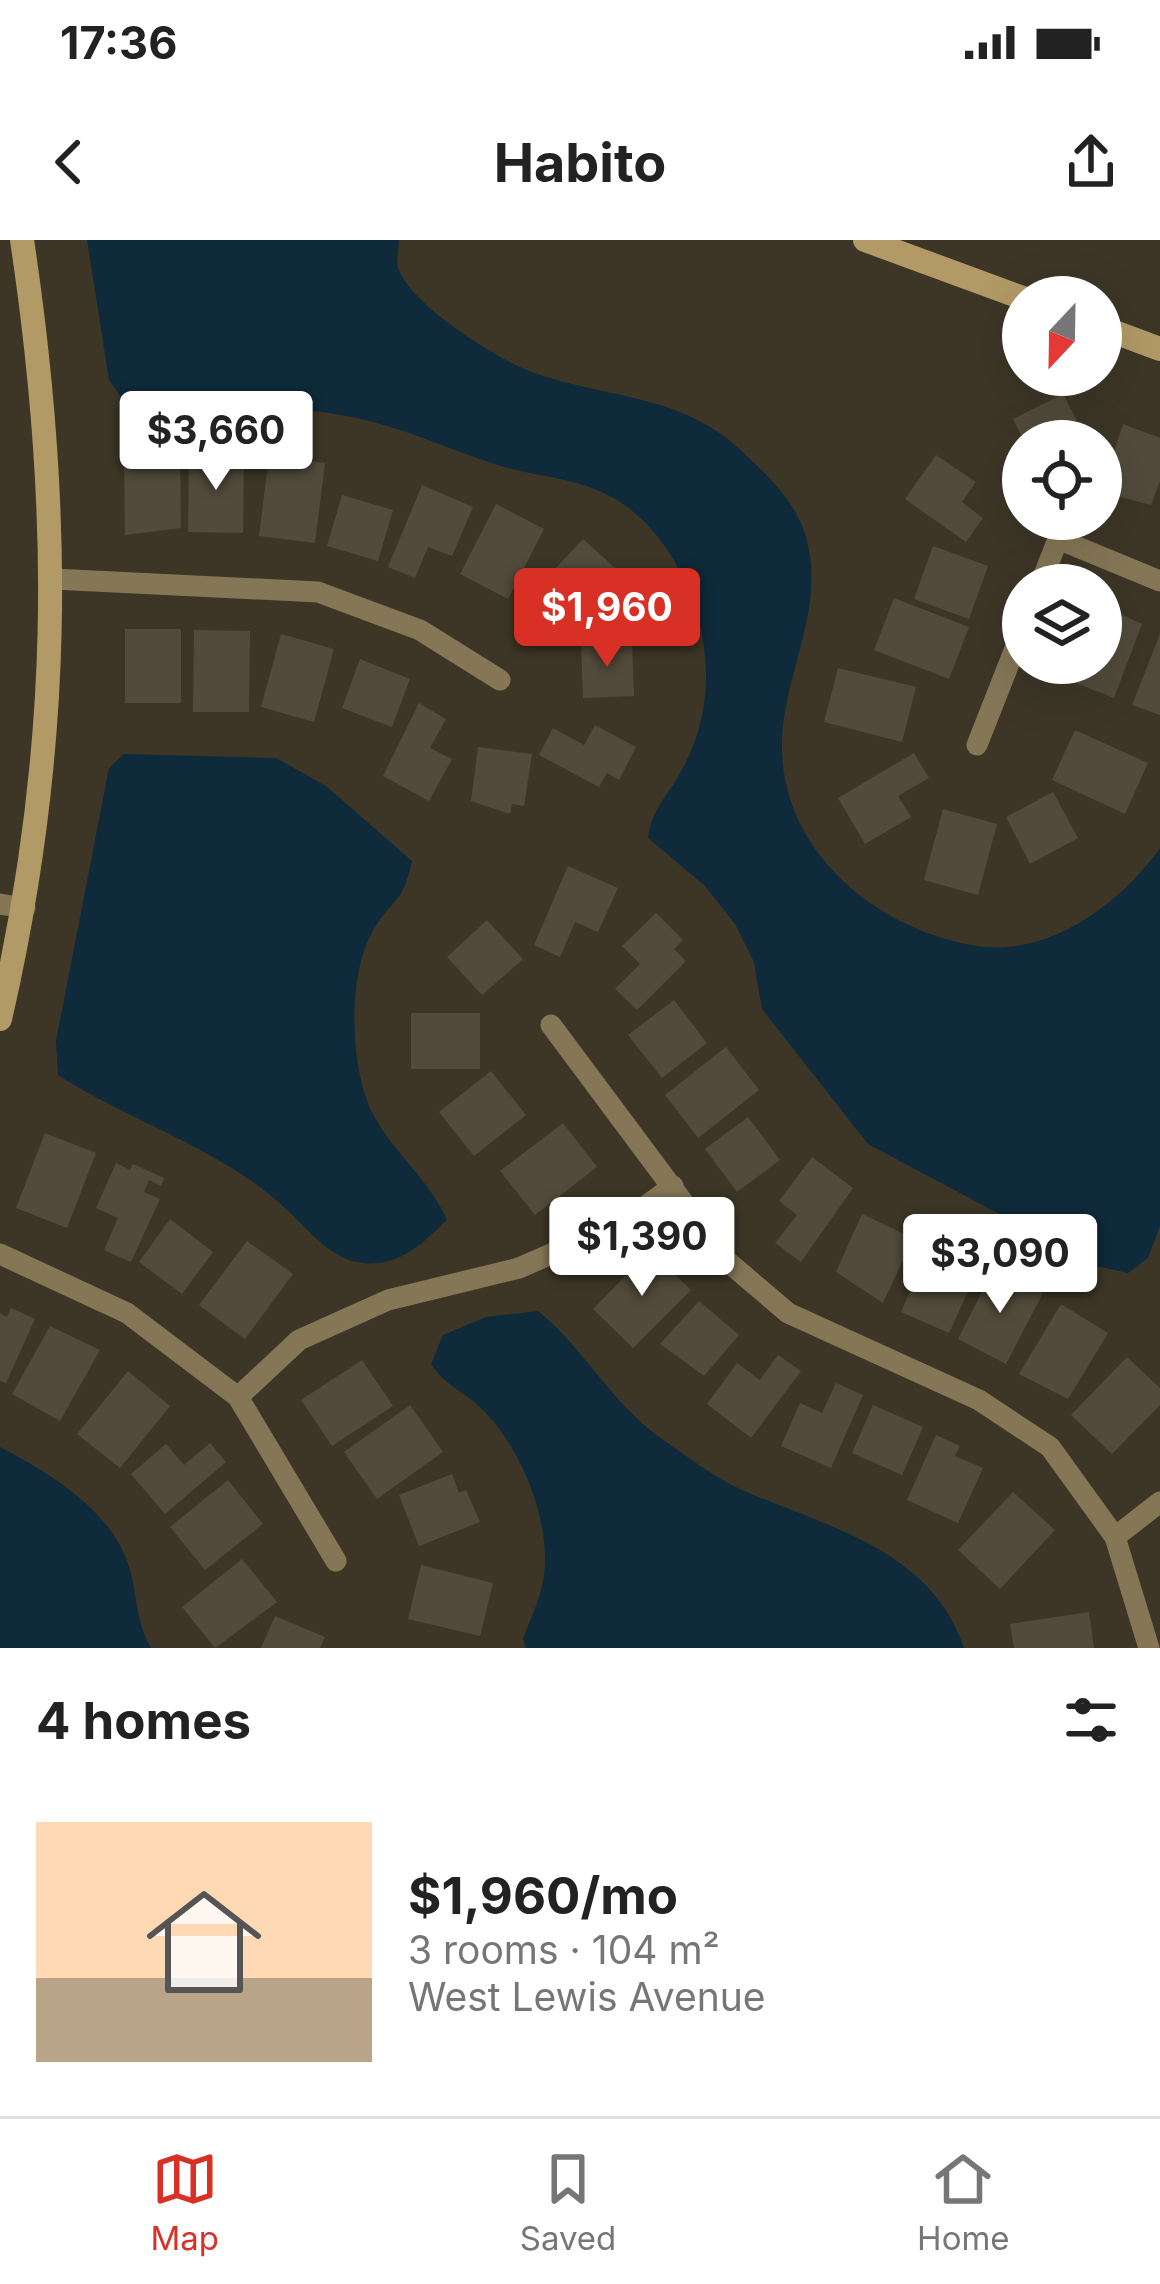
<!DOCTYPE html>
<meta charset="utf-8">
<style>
:root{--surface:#fff;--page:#f2f2f2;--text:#222;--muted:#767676;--line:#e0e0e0;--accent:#d93025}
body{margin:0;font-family:Inter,sans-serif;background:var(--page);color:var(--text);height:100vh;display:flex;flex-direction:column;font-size:45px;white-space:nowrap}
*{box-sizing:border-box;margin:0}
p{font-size:39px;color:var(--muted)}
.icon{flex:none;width:66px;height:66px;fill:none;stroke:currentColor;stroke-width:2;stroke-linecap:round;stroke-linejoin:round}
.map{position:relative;height:1408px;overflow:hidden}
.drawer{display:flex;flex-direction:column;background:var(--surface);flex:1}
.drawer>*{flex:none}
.needle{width:78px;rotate:202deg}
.buttons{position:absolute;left:1002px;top:36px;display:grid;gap:24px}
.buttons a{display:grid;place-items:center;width:120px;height:120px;border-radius:50%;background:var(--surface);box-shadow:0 12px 48px #0002;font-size:60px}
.price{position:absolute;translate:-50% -102px;padding:0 27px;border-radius:12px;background:#fff;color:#222;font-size:39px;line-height:78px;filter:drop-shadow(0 3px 6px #0008)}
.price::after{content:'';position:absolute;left:50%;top:72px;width:36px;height:27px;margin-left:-18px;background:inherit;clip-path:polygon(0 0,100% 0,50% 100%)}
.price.on{background:var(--accent);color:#fff}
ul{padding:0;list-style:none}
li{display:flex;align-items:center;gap:36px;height:300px;padding:0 36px}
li+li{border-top:3px solid var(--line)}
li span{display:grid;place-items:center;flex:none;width:336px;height:240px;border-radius:0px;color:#555}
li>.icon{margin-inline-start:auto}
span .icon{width:144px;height:144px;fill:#fffc;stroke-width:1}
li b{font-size:51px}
h2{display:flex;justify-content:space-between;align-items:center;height:144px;padding:0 36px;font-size:51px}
.status{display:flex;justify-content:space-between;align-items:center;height:84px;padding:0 60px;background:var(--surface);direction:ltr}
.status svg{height:33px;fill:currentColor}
header{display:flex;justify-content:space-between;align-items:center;height:156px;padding:0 36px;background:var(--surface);font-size:54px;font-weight:700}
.tab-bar{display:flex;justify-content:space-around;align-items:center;height:168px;border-top:3px solid var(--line);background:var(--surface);font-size:33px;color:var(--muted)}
.tab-bar a{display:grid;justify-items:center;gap:6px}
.tab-bar .on{color:var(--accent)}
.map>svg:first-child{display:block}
.water{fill:#0f2a3a}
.building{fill:#524b3c}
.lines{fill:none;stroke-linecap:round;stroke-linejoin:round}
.street{stroke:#857756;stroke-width:21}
.secondary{stroke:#b29a66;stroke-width:24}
</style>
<div class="status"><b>17:36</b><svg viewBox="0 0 49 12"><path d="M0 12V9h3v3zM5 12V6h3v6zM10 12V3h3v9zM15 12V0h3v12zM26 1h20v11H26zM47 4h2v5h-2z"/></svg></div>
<header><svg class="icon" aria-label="back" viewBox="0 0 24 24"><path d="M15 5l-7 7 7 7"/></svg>Habito<svg class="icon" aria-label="share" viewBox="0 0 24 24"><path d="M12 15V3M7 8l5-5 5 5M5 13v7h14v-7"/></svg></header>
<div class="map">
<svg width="1160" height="1408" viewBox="0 0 1160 1408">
<rect width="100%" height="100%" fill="#3d3627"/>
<path class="water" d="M 87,0 L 399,0 C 399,7 396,20 398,27 C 409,64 497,119 532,132 C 600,157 677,154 735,205 C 762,230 796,260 806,297 C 826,369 785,429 782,501 C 779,611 877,690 977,706 C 1050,717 1121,663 1160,608 L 1160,986 L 1148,1018 L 1128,1033 L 1097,1026 L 868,904 L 762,769 L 754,722 L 735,684 L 705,646 L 648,598 C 651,569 671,552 684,526 C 698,500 706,467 706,438 C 707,370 670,285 606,254 C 569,236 529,236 491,223 C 446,208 399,186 352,177 C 278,163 200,161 124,161 L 109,140 Z
M 124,514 L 276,518 L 326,546 L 412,621 C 403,661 398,654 377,684 C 346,729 349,827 373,874 C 394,914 429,939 447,980 C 427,999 407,1020 378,1023 C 337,1028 313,994 287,970 C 222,908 132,883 58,835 L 56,801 L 109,528 Z
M 538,1071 C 583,1107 610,1161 658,1196 C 684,1214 713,1237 742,1250 C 827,1287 931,1309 964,1408 L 526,1408 L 523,1399 C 529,1382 538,1364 542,1346 C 555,1291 524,1213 486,1173 C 468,1153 447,1148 431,1124 L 443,1095 L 486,1077 Z
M 0,1207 C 46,1231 106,1267 126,1318 C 138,1348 134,1379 151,1408 L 0,1408 Z"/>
<path class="building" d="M 1063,154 L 1088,201 L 1024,201 L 1013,179 Z
M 1123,184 L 1160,198 L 1160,241 L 1151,265 L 1101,252 Z
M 180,211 L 181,288 L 125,295 L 124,212 Z
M 189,213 L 244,214 L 243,293 L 188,292 Z
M 936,215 L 976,242 L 962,262 L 983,278 L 966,302 L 905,259 Z
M 269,216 L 325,223 L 315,303 L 259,296 Z
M 422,245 L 473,267 L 452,316 L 428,307 L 415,338 L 388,327 Z
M 342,255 L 393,270 L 378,321 L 327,306 Z
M 496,264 L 544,289 L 508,359 L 460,334 Z
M 583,299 L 625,337 L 572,394 L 527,359 Z
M 933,306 L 988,326 L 969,379 L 914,359 Z
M 894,358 L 969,387 L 949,439 L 874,410 Z
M 1101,365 L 1142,384 L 1114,458 L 1063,438 L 1068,423 L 1101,423 Z
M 125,389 L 181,389 L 181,463 L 125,463 Z
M 194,390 L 250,391 L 249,472 L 193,472 Z
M 281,394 L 334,409 L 314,482 L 261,467 Z
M 1160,394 L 1160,475 L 1132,465 Z
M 632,403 L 634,456 L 583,458 L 581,404 Z
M 360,419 L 410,439 L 392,487 L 342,468 Z
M 838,428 L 916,447 L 902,502 L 824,482 Z
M 419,463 L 446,479 L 430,508 L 452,519 L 429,561 L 383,536 Z
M 595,485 L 636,507 L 619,540 L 607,533 L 599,547 L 539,515 L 553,488 L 584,505 Z
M 1075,490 L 1148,523 L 1125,574 L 1052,540 Z
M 478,507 L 532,514 L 524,566 L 512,564 L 510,574 L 471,561 Z
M 914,513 L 929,538 L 898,556 L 911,577 L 865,604 L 838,558 Z
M 1053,552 L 1078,598 L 1030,624 L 1006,577 Z
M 943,569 L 997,584 L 978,655 L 924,640 Z
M 568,626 L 618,648 L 598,692 L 575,682 L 560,717 L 534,705 Z
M 656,673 L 683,700 L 674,709 L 686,721 L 637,770 L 615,749 L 640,724 L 622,706 Z
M 487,680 L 523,719 L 482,755 L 447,717 Z
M 674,760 L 707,803 L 662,838 L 628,795 Z
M 411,773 L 480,773 L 480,829 L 411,829 Z
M 726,807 L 759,850 L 698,898 L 665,855 Z
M 491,831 L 526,875 L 474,916 L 439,872 Z
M 748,877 L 780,920 L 737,952 L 705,909 Z
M 563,883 L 597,927 L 535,975 L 500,931 Z
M 45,893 L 96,913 L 67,988 L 16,968 Z
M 812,917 L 853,948 L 801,1022 L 775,1003 L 797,975 L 779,961 Z
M 116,923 L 130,930 L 133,924 L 164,938 L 161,946 L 149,940 L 144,952 L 160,959 L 131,1022 L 104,1010 L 118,978 L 96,968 Z
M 862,974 L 913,998 L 883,1063 L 836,1032 Z
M 170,979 L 213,1012 L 182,1054 L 139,1022 Z
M 247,1001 L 293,1034 L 245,1099 L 199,1065 Z
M 650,1011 L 691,1050 L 633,1108 L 593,1069 Z
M 922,1024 L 971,1045 L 949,1093 L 901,1072 Z
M 994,1028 L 1043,1053 L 1006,1124 L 958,1099 Z
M 699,1061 L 739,1095 L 704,1136 L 660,1104 Z
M 1061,1064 L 1108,1093 L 1068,1159 L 1019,1134 Z
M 11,1068 L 35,1079 L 6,1143 L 0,1141 L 0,1073 L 7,1077 Z
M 50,1086 L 100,1110 L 60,1181 L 12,1154 Z
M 778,1115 L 801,1131 L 751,1198 L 707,1164 L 737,1123 L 760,1140 Z
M 1127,1117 L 1160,1148 L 1160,1165 L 1112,1214 L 1071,1175 Z
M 362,1120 L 393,1166 L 332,1206 L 301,1160 Z
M 128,1131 L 170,1166 L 120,1228 L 77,1194 Z
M 836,1143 L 863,1155 L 831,1228 L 781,1206 L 800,1163 L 822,1173 Z
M 410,1165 L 443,1212 L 377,1259 L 344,1212 Z
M 873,1165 L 923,1187 L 902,1235 L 852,1213 Z
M 936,1195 L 960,1206 L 955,1216 L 983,1228 L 958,1283 L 907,1260 Z
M 210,1203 L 226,1222 L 165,1274 L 131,1234 L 166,1204 L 184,1225 Z
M 452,1234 L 459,1253 L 466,1250 L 480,1282 L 419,1306 L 399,1255 Z
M 228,1240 L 263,1284 L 205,1330 L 170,1287 Z
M 1013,1252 L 1055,1290 L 1000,1349 L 958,1310 Z
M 242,1319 L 277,1362 L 215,1408 L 182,1367 Z
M 421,1325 L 493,1343 L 480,1396 L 408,1379 Z
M 1089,1372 L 1094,1408 L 1014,1408 L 1010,1384 Z
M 275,1376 L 325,1397 L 320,1408 L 261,1408 Z"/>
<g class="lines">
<path class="street" d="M 53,339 L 318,352 L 420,390 L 500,440
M 1040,345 L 1058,299 L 1160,341
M 977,505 L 1023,388
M 0,664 L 25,668
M 551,785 L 727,1021 L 788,1073 L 979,1160 L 1050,1207 L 1115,1297 L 1149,1408
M 0,1014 L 127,1073 L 238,1157 L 336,1321
M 238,1157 L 299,1100 L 388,1060 L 519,1028 L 623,983 L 673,946
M 1115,1297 L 1160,1262"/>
<path class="secondary" d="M 865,0 L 1023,58
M 1101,87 L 1160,109
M 0,779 C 62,510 63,273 22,0"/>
</g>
</svg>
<div class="buttons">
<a><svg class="needle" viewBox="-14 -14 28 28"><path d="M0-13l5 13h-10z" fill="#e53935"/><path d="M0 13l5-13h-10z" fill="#767676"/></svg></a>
<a><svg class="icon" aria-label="locate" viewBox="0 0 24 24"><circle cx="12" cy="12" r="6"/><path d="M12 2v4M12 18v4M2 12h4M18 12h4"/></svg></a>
<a><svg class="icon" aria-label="layers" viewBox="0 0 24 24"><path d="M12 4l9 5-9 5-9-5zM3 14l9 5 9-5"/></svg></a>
</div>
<b class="price" style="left:216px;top:253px">$3,660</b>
<b class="price on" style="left:607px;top:430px">$1,960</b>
<b class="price" style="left:642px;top:1059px">$1,390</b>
<b class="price" style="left:1000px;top:1076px">$3,090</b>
</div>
<section class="drawer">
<h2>4 homes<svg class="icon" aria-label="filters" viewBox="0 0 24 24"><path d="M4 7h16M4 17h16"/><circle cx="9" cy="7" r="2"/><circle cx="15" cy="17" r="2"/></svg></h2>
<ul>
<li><span style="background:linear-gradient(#ffd9b3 65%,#b9a48a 0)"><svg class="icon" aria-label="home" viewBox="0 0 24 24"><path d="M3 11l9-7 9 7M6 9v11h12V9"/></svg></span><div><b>$1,960/mo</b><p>3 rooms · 104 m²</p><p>West Lewis Avenue</p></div></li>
</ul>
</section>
<nav class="tab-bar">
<a class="on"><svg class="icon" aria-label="map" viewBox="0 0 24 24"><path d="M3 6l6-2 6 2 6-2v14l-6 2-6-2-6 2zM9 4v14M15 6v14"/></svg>Map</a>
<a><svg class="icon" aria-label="saved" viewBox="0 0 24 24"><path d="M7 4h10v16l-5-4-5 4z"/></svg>Saved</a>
<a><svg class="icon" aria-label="home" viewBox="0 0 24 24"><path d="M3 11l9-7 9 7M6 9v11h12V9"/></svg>Home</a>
</nav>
